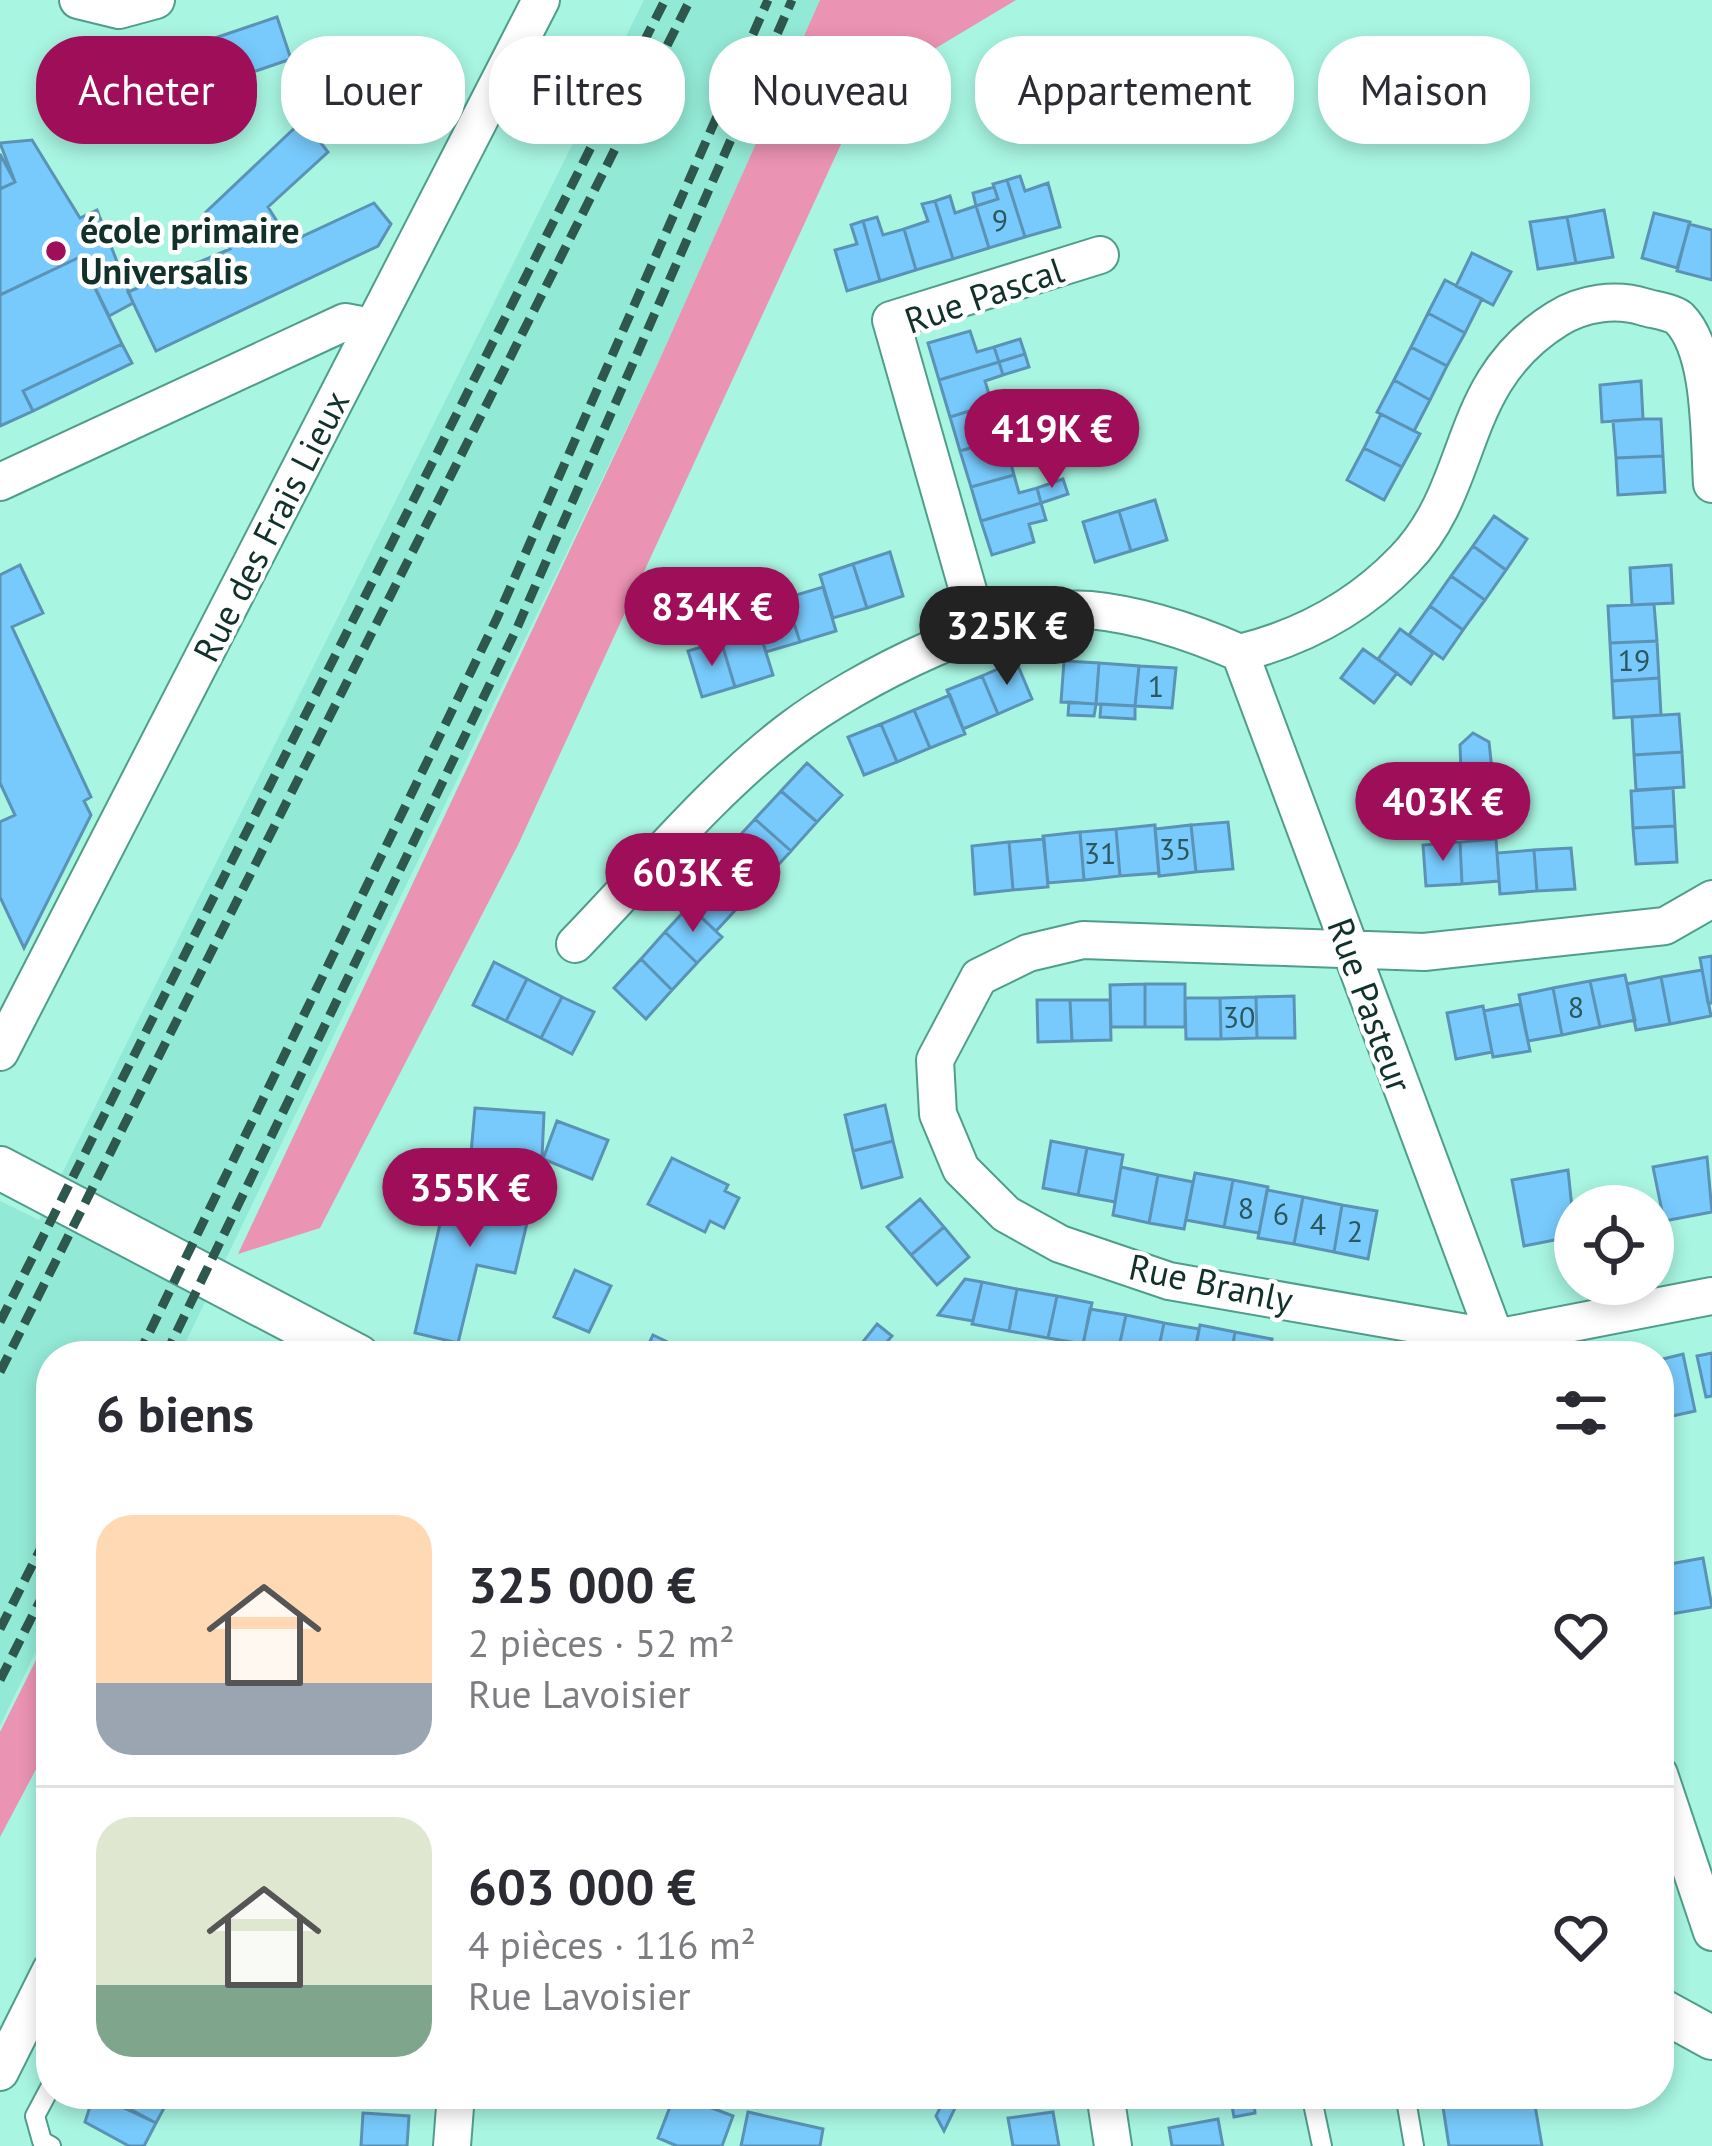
<!DOCTYPE html>
<html lang="fr">
<meta charset="utf-8">
<style>
:root{--surface:#fff;--page:#f2f2f3;--text:#2b2b33;--muted:#7c7c81;--line:#e1e1e2;--accent:#9f0f59}
body{margin:0;font-family:"PT Sans",sans-serif;background:var(--page);color:var(--text);height:100vh;display:flex;flex-direction:column;font-size:45px;white-space:nowrap}
*{box-sizing:border-box;margin:0}
p{font-size:39px;color:var(--muted)}
.icon{flex:none;width:66px;height:66px;fill:none;stroke:currentColor;stroke-width:2;stroke-linecap:round;stroke-linejoin:round}
.map{position:relative;flex:1;overflow:hidden}
.panel{position:absolute;left:36px;top:1341px;width:1638px;height:768px;display:flex;flex-direction:column;background:var(--surface);border-radius:48px;box-shadow:0 6px 18px #0003}
.panel>*{flex:none}
.banner{position:absolute;left:36px;top:36px;width:1641px;height:108px;display:flex;gap:24px}
.controls{position:absolute;left:1554px;top:1185px;display:grid;gap:24px}
.controls a{display:grid;place-items:center;width:120px;height:120px;border-radius:50%;background:var(--surface);box-shadow:0 6px 18px #0003;font-size:60px}
.price{position:absolute;translate:-50% -102px;padding:0 27px;border-radius:42px;background:var(--accent);color:#fff;font-size:39px;line-height:78px;filter:drop-shadow(0 3px 6px #0008)}
.price::after{content:'';position:absolute;left:50%;top:72px;width:36px;height:27px;margin-left:-18px;background:inherit;clip-path:polygon(0 0,100% 0,50% 100%)}
.price.active{background:#222;color:#fff}
ul{padding:0;list-style:none}
li{display:flex;align-items:center;gap:36px;height:300px;padding:0 60px}
li+li{border-top:3px solid var(--line)}
li span{display:grid;place-items:center;flex:none;width:336px;height:240px;border-radius:36px;color:#555}
li>.icon{margin-inline-start:auto}
span .icon{width:144px;height:144px;fill:#fffc;stroke-width:1}
li b{font-size:51px}
h2{display:flex;justify-content:space-between;align-items:center;height:144px;padding:0 60px;font-size:51px}
.pill{padding:0 42px;border-radius:48px;background:var(--surface);box-shadow:0 6px 18px #0003;font-size:42px;line-height:108px}
.pill.active{background:var(--accent);color:#fff}
.map>svg:first-child{display:block}
.built{fill:#92e9d5}
.green{fill:#ea93b2}
.building{fill:#78cafc;stroke:#5a93b6;stroke-width:3}
.lines{fill:none;stroke-linecap:round;stroke-linejoin:round}
.service-casing{stroke:#519d8c;stroke-width:22}
.minor-casing{stroke:#519d8c;stroke-width:40}
.tertiary-casing{stroke:#519d8c;stroke-width:46}
.service{stroke:#fff;stroke-width:18}
.minor{stroke:#fff;stroke-width:36}
.tertiary{stroke:#fff;stroke-width:42}
.rail{stroke:#2e574e;stroke-width:9;stroke-dasharray:18 9;stroke-linecap:butt}
.poi-dot{fill:#9f0f59;stroke:#fff;stroke-width:4.5}
.labels{text-anchor:middle;stroke-width:9;stroke-linejoin:round;paint-order:stroke}
.number-label{font-size:30px;fill:#2b575e}
.poi-label{font-size:36px;font-weight:bold;fill:#11312a;stroke:#fff;text-anchor:start}
.street-label{font-size:36px;fill:#11312a;stroke:#fff}
</style>
<div class="map">
<svg width="1712" height="2146" viewBox="0 0 1712 2146">
<rect width="100%" height="100%" fill="#a8f5e2"/>
<path class="built" d="M 644,0 L 820,0 L 659,361 L 179,1356 L 51,1356 L 51,1620 L 0,1726 L 0,1201 L 39,1220 Z"/>
<path class="green" d="M 820,0 L 1016,0 L 866,90 L 518,845 L 320,1228 L 238,1254 L 659,361 Z
M 51,1630 L 51,1741 L 0,1837 L 0,1732 Z"/>
<path class="building" d="M 277,17 L 291,59 L 221,83 L 206,41 Z
M 188,40 L 191,47 L 152,61 L 150,54 Z
M 191,47 L 193,55 L 209,49 L 221,83 L 145,109 L 129,62 L 150,54 L 152,61 Z
M 129,62 L 145,110 L 71,136 L 55,90 Z
M 303,120 L 328,152 L 268,207 L 290,242 L 374,203 L 391,224 L 378,246 L 156,351 L 128,292 L 230,249 L 206,212 Z
M 32,140 L 80,218 L 97,210 L 133,303 L 109,316 L 80,257 L 0,295 L 0,189 L 15,182 L 0,143 Z
M 0,154 L 15,182 L 0,189 Z
M 1020,176 L 1025,191 L 1048,183 L 1060,227 L 1025,237 L 1007,180 Z
M 1007,180 L 1025,237 L 989,248 L 976,206 L 998,199 L 993,184 Z
M 994,187 L 998,199 L 976,206 L 973,193 Z
M 950,196 L 955,213 L 976,206 L 989,248 L 953,259 L 935,201 Z
M 935,201 L 953,259 L 916,270 L 904,229 L 928,221 L 922,204 Z
M 1604,210 L 1613,257 L 1576,263 L 1567,217 Z
M 1654,213 L 1690,222 L 1677,268 L 1642,258 Z
M 877,217 L 883,235 L 904,229 L 916,270 L 880,281 L 863,221 Z
M 1567,217 L 1576,263 L 1538,269 L 1530,222 Z
M 863,221 L 880,281 L 847,291 L 835,250 L 857,244 L 851,225 Z
M 1689,224 L 1712,230 L 1712,280 L 1677,271 Z
M 1472,253 L 1511,272 L 1493,305 L 1456,286 Z
M 80,257 L 122,344 L 23,391 L 33,411 L 0,426 L 0,295 Z
M 1445,280 L 1482,299 L 1465,333 L 1428,313 Z
M 1428,313 L 1465,333 L 1447,366 L 1411,347 Z
M 970,331 L 977,352 L 994,347 L 999,362 L 939,380 L 928,343 Z
M 1020,339 L 1025,354 L 999,362 L 994,347 Z
M 122,344 L 132,363 L 33,411 L 23,391 Z
M 1411,347 L 1447,366 L 1430,400 L 1394,380 Z
M 1025,354 L 1029,367 L 1003,375 L 999,362 Z
M 999,362 L 1003,375 L 985,381 L 992,404 L 950,417 L 939,380 Z
M 1394,380 L 1430,400 L 1414,431 L 1377,412 Z
M 1641,381 L 1643,419 L 1602,422 L 1600,385 Z
M 992,404 L 998,423 L 1016,418 L 1020,433 L 960,451 L 950,417 Z
M 1381,414 L 1420,434 L 1402,467 L 1364,448 Z
M 1643,419 L 1661,419 L 1663,456 L 1616,458 L 1613,421 Z
M 1020,433 L 1024,445 L 1007,450 L 1014,475 L 971,487 L 960,451 Z
M 1364,448 L 1402,467 L 1384,500 L 1347,480 Z
M 1663,456 L 1665,492 L 1618,495 L 1616,458 Z
M 1014,475 L 1019,493 L 1037,488 L 1041,503 L 981,521 L 971,487 Z
M 1063,479 L 1068,494 L 1041,503 L 1037,488 Z
M 1155,500 L 1167,540 L 1131,551 L 1119,511 Z
M 1041,503 L 1046,520 L 1029,524 L 1034,542 L 992,555 L 981,521 Z
M 1119,511 L 1131,551 L 1095,562 L 1083,522 Z
M 1494,516 L 1527,539 L 1506,570 L 1473,546 Z
M 1473,546 L 1506,570 L 1485,600 L 1451,576 Z
M 890,552 L 903,596 L 867,608 L 853,564 Z
M 853,564 L 867,608 L 833,618 L 820,575 Z
M 20,565 L 43,613 L 12,627 L 91,797 L 84,801 L 91,815 L 24,948 L 0,897 L 0,822 L 15,815 L 0,783 L 0,575 Z
M 1671,565 L 1673,603 L 1632,605 L 1630,568 Z
M 1451,576 L 1485,600 L 1463,630 L 1430,606 Z
M 823,587 L 836,631 L 800,642 L 786,598 Z
M 786,598 L 800,642 L 766,652 L 752,608 Z
M 1654,604 L 1657,641 L 1610,643 L 1608,606 Z
M 1430,606 L 1463,630 L 1443,659 L 1409,635 Z
M 1400,629 L 1433,653 L 1411,684 L 1378,659 Z
M 759,630 L 773,675 L 735,687 L 721,641 Z
M 721,641 L 735,687 L 702,697 L 688,651 Z
M 1657,641 L 1659,678 L 1612,681 L 1610,643 Z
M 1363,649 L 1397,673 L 1374,703 L 1341,678 Z
M 1016,661 L 1032,699 L 998,714 L 982,676 Z
M 1064,661 L 1099,663 L 1096,704 L 1061,702 Z
M 1099,663 L 1139,666 L 1135,706 L 1096,704 Z
M 1139,666 L 1176,668 L 1172,708 L 1135,706 Z
M 982,676 L 998,714 L 963,729 L 947,690 Z
M 1659,678 L 1661,715 L 1614,718 L 1612,681 Z
M 950,695 L 965,734 L 930,748 L 914,710 Z
M 1069,702 L 1096,704 L 1094,716 L 1068,715 Z
M 1101,704 L 1135,706 L 1135,719 L 1100,717 Z
M 914,710 L 930,748 L 897,762 L 881,724 Z
M 1679,714 L 1682,752 L 1634,755 L 1632,717 Z
M 881,724 L 897,762 L 864,775 L 848,737 Z
M 1473,733 L 1489,742 L 1492,770 L 1461,771 L 1460,745 Z
M 1682,752 L 1684,787 L 1636,790 L 1634,755 Z
M 807,763 L 842,795 L 817,822 L 781,791 Z
M 1673,788 L 1675,826 L 1633,828 L 1631,791 Z
M 781,791 L 817,822 L 791,851 L 755,819 Z
M 755,819 L 791,851 L 767,877 L 731,845 Z
M 1228,822 L 1233,869 L 1196,872 L 1191,825 Z
M 1155,825 L 1159,873 L 1120,876 L 1116,829 Z
M 1191,825 L 1196,872 L 1159,876 L 1155,829 Z
M 1675,826 L 1677,862 L 1636,864 L 1633,828 Z
M 1116,829 L 1120,876 L 1084,880 L 1080,832 Z
M 1080,832 L 1084,880 L 1048,883 L 1043,836 Z
M 1044,839 L 1048,887 L 1013,890 L 1009,842 Z
M 1496,839 L 1499,881 L 1462,884 L 1460,842 Z
M 1009,842 L 1013,890 L 975,894 L 972,846 Z
M 1460,842 L 1462,884 L 1426,886 L 1423,845 Z
M 731,845 L 767,877 L 741,904 L 705,872 Z
M 1571,848 L 1575,889 L 1537,891 L 1534,850 Z
M 1534,850 L 1537,891 L 1500,894 L 1497,853 Z
M 705,872 L 741,904 L 716,931 L 681,898 Z
M 689,906 L 722,937 L 697,963 L 665,932 Z
M 665,932 L 697,963 L 672,990 L 641,959 Z
M 1712,956 L 1712,1003 L 1708,1003 L 1700,958 Z
M 641,959 L 672,990 L 646,1019 L 614,988 Z
M 494,962 L 527,979 L 506,1021 L 473,1005 Z
M 1702,970 L 1711,1016 L 1670,1024 L 1661,977 Z
M 1625,975 L 1635,1020 L 1600,1027 L 1590,981 Z
M 1661,977 L 1670,1024 L 1636,1030 L 1627,984 Z
M 527,979 L 562,997 L 541,1038 L 506,1021 Z
M 1590,981 L 1600,1027 L 1562,1035 L 1553,988 Z
M 1145,984 L 1145,1027 L 1111,1027 L 1110,985 Z
M 1145,984 L 1185,984 L 1185,1027 L 1145,1027 Z
M 1553,988 L 1562,1035 L 1528,1041 L 1519,995 Z
M 1294,996 L 1295,1038 L 1257,1038 L 1256,997 Z
M 562,997 L 594,1012 L 572,1054 L 541,1038 Z
M 1256,997 L 1257,1038 L 1221,1039 L 1220,998 Z
M 1185,998 L 1220,998 L 1221,1039 L 1186,1039 Z
M 1037,1000 L 1070,1000 L 1072,1041 L 1038,1042 Z
M 1070,1000 L 1110,1000 L 1111,1040 L 1072,1041 Z
M 1520,1004 L 1530,1051 L 1493,1057 L 1484,1011 Z
M 1483,1006 L 1492,1052 L 1456,1059 L 1447,1013 Z
M 885,1105 L 893,1141 L 853,1151 L 845,1115 Z
M 475,1108 L 544,1113 L 542,1158 L 471,1153 Z
M 557,1121 L 608,1140 L 592,1179 L 543,1159 Z
M 893,1141 L 902,1177 L 862,1188 L 853,1151 Z
M 1051,1141 L 1087,1148 L 1078,1195 L 1043,1188 Z
M 1087,1148 L 1123,1155 L 1115,1202 L 1078,1195 Z
M 1707,1157 L 1712,1212 L 1664,1221 L 1653,1167 Z
M 672,1158 L 728,1185 L 725,1191 L 739,1198 L 724,1228 L 710,1221 L 705,1232 L 648,1204 Z
M 1121,1167 L 1158,1175 L 1149,1223 L 1113,1215 Z
M 1568,1170 L 1575,1236 L 1524,1246 L 1512,1180 Z
M 1195,1173 L 1233,1180 L 1224,1227 L 1186,1220 Z
M 1158,1175 L 1193,1182 L 1184,1229 L 1149,1223 Z
M 451,1176 L 534,1194 L 515,1273 L 477,1265 L 458,1343 L 415,1333 Z
M 1233,1180 L 1268,1187 L 1259,1233 L 1224,1227 Z
M 1267,1190 L 1303,1197 L 1294,1244 L 1258,1238 Z
M 1303,1197 L 1342,1205 L 1334,1252 L 1294,1244 Z
M 920,1199 L 944,1227 L 911,1255 L 887,1227 Z
M 1342,1205 L 1377,1211 L 1368,1259 L 1334,1252 Z
M 944,1227 L 969,1257 L 937,1285 L 911,1255 Z
M 575,1270 L 611,1286 L 589,1332 L 554,1317 Z
M 965,1279 L 982,1282 L 973,1321 L 938,1315 Z
M 982,1282 L 1017,1289 L 1009,1331 L 972,1324 Z
M 1017,1289 L 1057,1296 L 1048,1338 L 1009,1331 Z
M 1057,1296 L 1092,1303 L 1083,1344 L 1048,1338 Z
M 1090,1309 L 1126,1315 L 1117,1356 L 1082,1350 Z
M 1126,1315 L 1164,1323 L 1157,1356 L 1117,1356 Z
M 1164,1323 L 1199,1329 L 1194,1356 L 1157,1356 Z
M 877,1324 L 892,1336 L 875,1356 L 868,1356 L 858,1348 Z
M 1200,1325 L 1235,1332 L 1231,1356 L 1194,1356 Z
M 1235,1332 L 1272,1339 L 1269,1356 L 1231,1356 Z
M 653,1335 L 697,1356 L 643,1356 Z
M 1712,1353 L 1712,1396 L 1706,1397 L 1697,1356 Z
M 1683,1354 L 1695,1411 L 1659,1419 L 1659,1360 Z
M 1703,1558 L 1712,1607 L 1665,1615 L 1659,1566 Z
M 94,2094 L 156,2123 L 144,2146 L 129,2146 L 85,2122 Z
M 102,2094 L 170,2094 L 171,2095 L 156,2123 Z
M 523,2094 L 592,2094 L 592,2105 L 522,2100 Z
M 675,2094 L 733,2116 L 722,2146 L 677,2146 L 658,2138 Z
M 1215,2094 L 1253,2094 L 1253,2098 L 1217,2104 Z
M 1441,2094 L 1533,2094 L 1542,2146 L 1449,2146 Z
M 944,2100 L 956,2106 L 944,2131 L 936,2116 Z
M 1254,2102 L 1255,2113 L 1234,2117 L 1232,2106 Z
M 748,2112 L 823,2129 L 820,2146 L 741,2146 Z
M 1053,2112 L 1059,2146 L 1013,2146 L 1008,2118 Z
M 363,2113 L 409,2116 L 407,2146 L 361,2146 Z
M 1218,2119 L 1223,2146 L 1172,2146 L 1169,2128 Z"/>
<g class="lines">
<defs>
<path id="service" d="M 1311,2094 L 1322,2146
M 1405,2094 L 1414,2146
M 51,2146 L 42,2141 L 35,2116 L 51,2086"/>
<path id="minor" d="M 78,0 L 119,10 L 156,0
M 0,482 L 345,322 L 371,327
M 979,629 L 891,320 L 1100,255
M 1240,653 C 1304,637 1358,608 1404,560 C 1477,485 1454,383 1557,319 C 1582,303 1616,298 1644,307 C 1654,310 1671,312 1679,318 C 1712,351 1709,436 1712,484
M 1240,653 L 1501,1353
M 1712,899 L 1665,926 L 1424,952 L 1083,940 L 1028,953 L 979,977 L 935,1060 L 938,1114 L 961,1169 L 1006,1214 L 1060,1244 L 1169,1281 L 1495,1338 L 1712,1296
M 575,944 C 642,875 713,789 789,731 C 855,680 1007,602 1090,610 C 1142,615 1192,632 1240,653
M 0,1052 L 541,0
M 1659,1774 L 1712,1932
M 0,2072 L 51,1970
M 1105,2094 L 1113,2146
M 452,2146 L 456,2094"/>
<path id="tertiary" d="M 0,1168 L 358,1356
M 1659,2009 L 1712,2038"/>
</defs>
<use href="#service" class="service-casing"/>
<use href="#minor" class="minor-casing"/>
<use href="#tertiary" class="tertiary-casing"/>
<use href="#service" class="service"/>
<use href="#minor" class="minor"/>
<use href="#tertiary" class="tertiary"/>
<path class="rail" d="M 0,1322 L 665,0
M 138,1356 L 497,618 L 768,0
M 165,1356 L 517,628 L 792,0
M 0,1372 L 690,0
M 0,1629 L 51,1528
M 0,1680 L 51,1579"/>
</g>
<circle class="poi-dot" cx="56" cy="251" r="12"/>
<g class="labels">
<g class="number-label">
<text x="1000" y="231">9</text>
<text x="1634" y="671">19</text>
<text x="1156" y="697">1</text>
<text x="1175" y="860">35</text>
<text x="1100" y="864">31</text>
<text x="1576" y="1018">8</text>
<text x="1239" y="1028">30</text>
<text x="1246" y="1219">8</text>
<text x="1281" y="1225">6</text>
<text x="1318" y="1235">4</text>
<text x="1355" y="1242">2</text>
</g>
<g class="poi-label">
<text x="80" y="243">école primaire<tspan x="80" dy="41">Universalis</tspan></text>
</g>
<g class="street-label">
<text transform="translate(984 295) rotate(-19)" y="13">Rue Pascal</text>
<text transform="translate(271 526) rotate(-63)" y="13">Rue des Frais Lieux</text>
<text transform="translate(1370 1005) rotate(70)" y="13">Rue Pasteur</text>
<text transform="translate(1211 1283) rotate(12)" y="13">Rue Branly</text>
</g>
</g>
</svg>
<div class="controls">
<a><svg class="icon" aria-label="locate" viewBox="0 0 24 24"><circle cx="12" cy="12" r="6"/><path d="M12 2v4M12 18v4M2 12h4M18 12h4"/></svg></a>
</div>
<b class="price" style="left:1052px;top:491px">419K €</b>
<b class="price" style="left:712px;top:669px">834K €</b>
<b class="price active" style="left:1007px;top:688px">325K €</b>
<b class="price" style="left:1443px;top:864px">403K €</b>
<b class="price" style="left:693px;top:935px">603K €</b>
<b class="price" style="left:470px;top:1250px">355K €</b>
<div class="banner">
<a class="pill active">Acheter</a>
<a class="pill">Louer</a>
<a class="pill">Filtres</a>
<a class="pill">Nouveau</a>
<a class="pill">Appartement</a>
<a class="pill">Maison</a>
</div>
<section class="panel">
<h2>6 biens<svg class="icon" aria-label="filters" viewBox="0 0 24 24"><path d="M4 7h16M4 17h16"/><circle cx="9" cy="7" r="2"/><circle cx="15" cy="17" r="2"/></svg></h2>
<ul>
<li><span style="background:linear-gradient(#ffd9b3 70%,#9aa5b1 0)"><svg class="icon" aria-label="home" viewBox="0 0 24 24"><path d="M3 11l9-7 9 7M6 9v11h12V9"/></svg></span><div><b>325 000 €</b><p>2 pièces · 52 m²</p><p>Rue Lavoisier</p></div><svg class="icon" aria-label="heart" viewBox="0 0 24 24"><path d="M12 20l-8-8c-3-5 5-10 8-4 3-6 11-1 8 4z"/></svg></li>
<li><span style="background:linear-gradient(#dfe7d0 70%,#7fa58c 0)"><svg class="icon" aria-label="home" viewBox="0 0 24 24"><path d="M3 11l9-7 9 7M6 9v11h12V9"/></svg></span><div><b>603 000 €</b><p>4 pièces · 116 m²</p><p>Rue Lavoisier</p></div><svg class="icon" aria-label="heart" viewBox="0 0 24 24"><path d="M12 20l-8-8c-3-5 5-10 8-4 3-6 11-1 8 4z"/></svg></li>
</ul>
</section>
</div>
